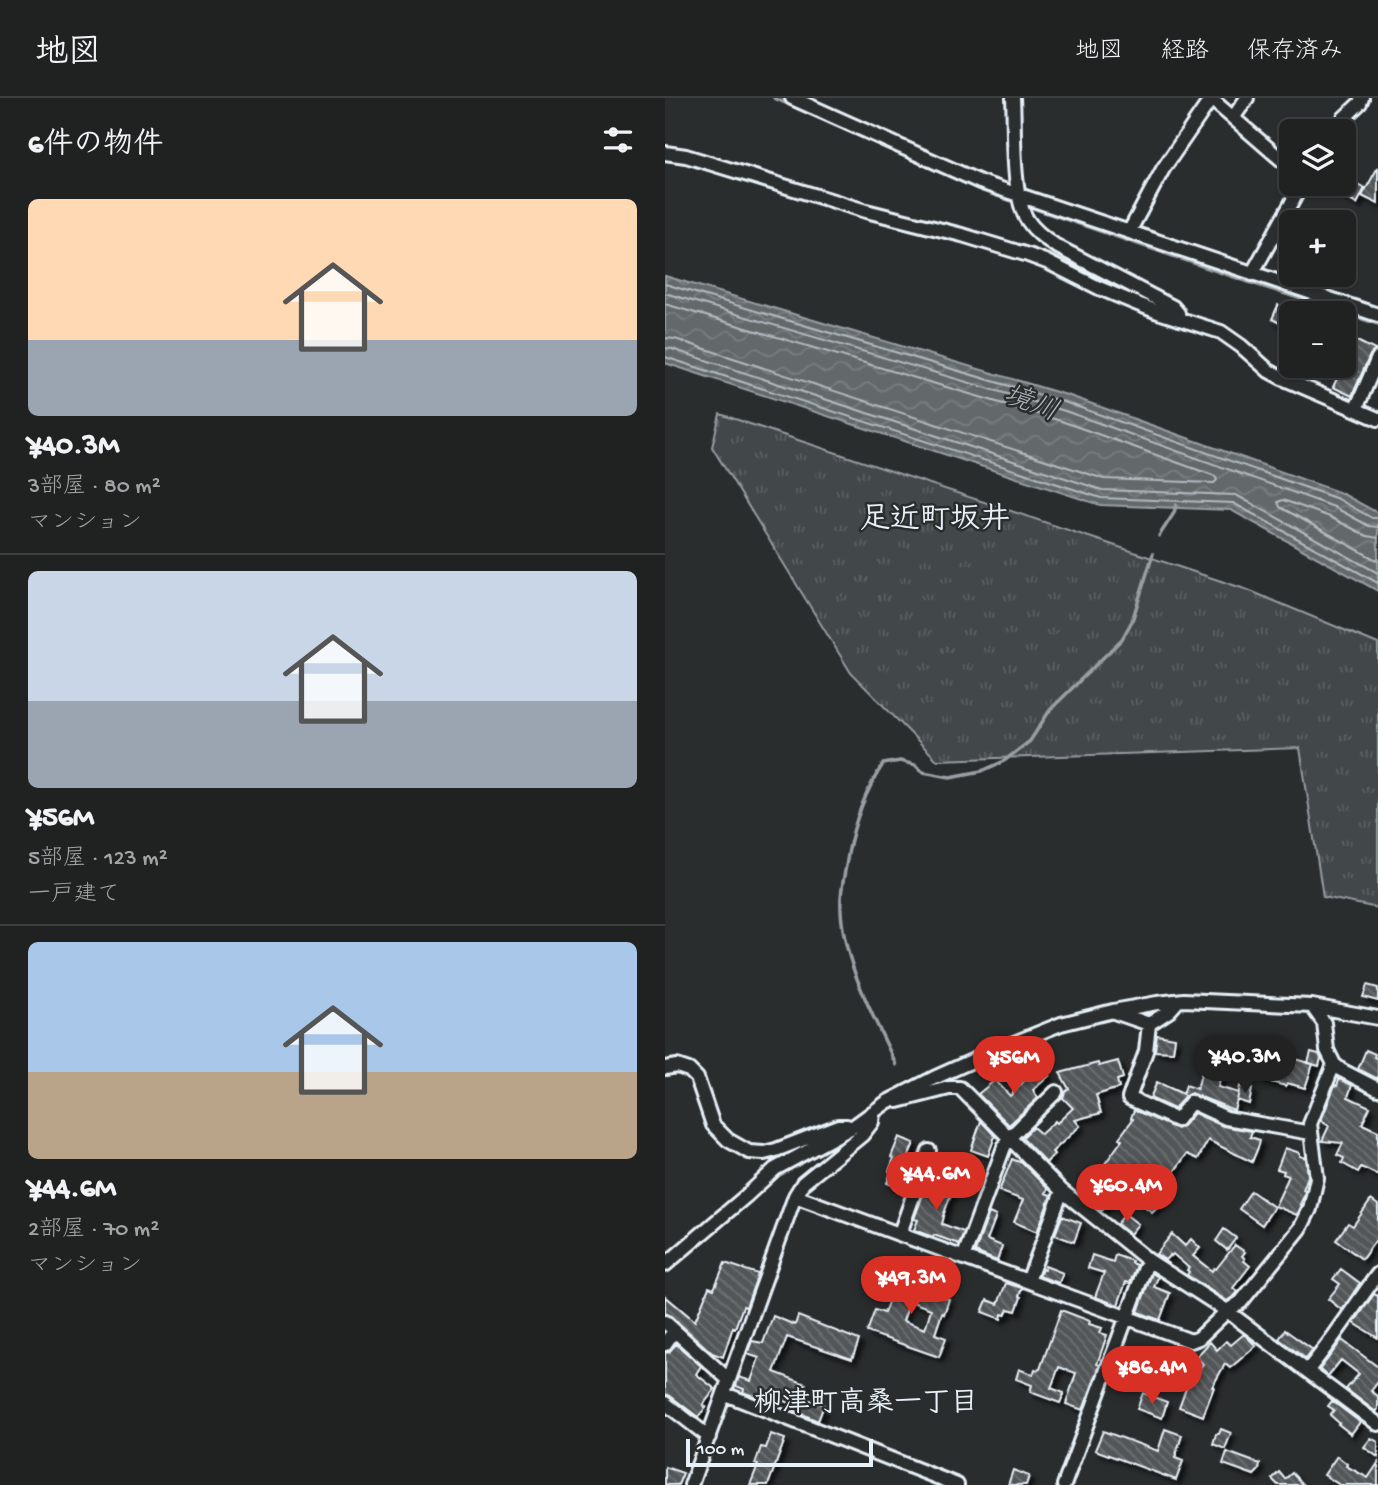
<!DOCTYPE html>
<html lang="ja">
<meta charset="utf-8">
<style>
:root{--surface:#202222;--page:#282a2a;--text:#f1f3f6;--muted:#a2a4a5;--line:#3d3f40;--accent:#d93025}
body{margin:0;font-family:"Gochi Hand","Klee One",sans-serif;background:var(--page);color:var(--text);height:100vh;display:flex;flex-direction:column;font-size:26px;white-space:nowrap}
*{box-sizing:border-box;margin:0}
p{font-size:23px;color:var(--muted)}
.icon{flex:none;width:38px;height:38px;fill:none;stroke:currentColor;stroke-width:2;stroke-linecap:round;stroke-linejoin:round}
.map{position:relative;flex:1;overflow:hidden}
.details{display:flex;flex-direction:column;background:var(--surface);width:665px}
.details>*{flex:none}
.controls{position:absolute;left:614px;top:21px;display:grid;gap:14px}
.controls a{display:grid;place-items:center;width:77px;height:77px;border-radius:10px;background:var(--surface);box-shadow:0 2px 5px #0004,0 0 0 2px var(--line);font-size:35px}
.scale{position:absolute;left:21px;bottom:18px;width:187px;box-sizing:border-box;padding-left:7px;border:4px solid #e8f1f8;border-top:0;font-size:19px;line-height:24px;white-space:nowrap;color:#e8f1f8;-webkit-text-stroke:5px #2a2d2e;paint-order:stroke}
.price{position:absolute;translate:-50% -60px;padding:0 16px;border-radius:24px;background:var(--accent);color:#fff;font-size:23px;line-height:46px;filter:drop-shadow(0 2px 4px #0008)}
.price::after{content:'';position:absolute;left:50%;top:42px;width:21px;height:16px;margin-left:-10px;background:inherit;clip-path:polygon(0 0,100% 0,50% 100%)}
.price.selected{background:#222;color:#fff}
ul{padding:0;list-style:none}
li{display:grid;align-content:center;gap:14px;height:371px;padding:0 28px}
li+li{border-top:2px solid var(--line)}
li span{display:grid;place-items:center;height:217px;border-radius:10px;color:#555}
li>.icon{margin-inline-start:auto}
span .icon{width:126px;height:126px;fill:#fffc;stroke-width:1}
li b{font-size:30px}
h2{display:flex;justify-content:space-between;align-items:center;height:84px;padding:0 28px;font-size:30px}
header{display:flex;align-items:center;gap:42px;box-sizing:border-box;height:98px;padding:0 35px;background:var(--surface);border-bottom:2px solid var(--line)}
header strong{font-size:33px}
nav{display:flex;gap:38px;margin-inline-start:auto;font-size:24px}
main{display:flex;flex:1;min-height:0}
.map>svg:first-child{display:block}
.grass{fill:url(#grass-tufts);stroke:#959ca0;stroke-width:2}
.water{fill:url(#water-waves);stroke:#989fa3;stroke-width:2}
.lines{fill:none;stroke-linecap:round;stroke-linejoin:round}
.shore{stroke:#b3bac0;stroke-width:2}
.stream{stroke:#989fa3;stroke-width:3.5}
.building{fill:url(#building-back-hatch);stroke:#e8f1f8;stroke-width:2;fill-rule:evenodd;filter:url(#shadow)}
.minor-casing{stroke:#e8f1f8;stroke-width:18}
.minor{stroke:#2a2d2e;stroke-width:12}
.labels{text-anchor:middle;stroke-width:5;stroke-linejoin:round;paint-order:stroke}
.water-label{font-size:28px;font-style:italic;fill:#acb3b9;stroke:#2a2d2e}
.neighbourhood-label{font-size:28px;font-weight:bold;fill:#e8f1f8;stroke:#2a2d2e}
.quarter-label{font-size:30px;font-weight:bold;fill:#e8f1f8;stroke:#2a2d2e}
</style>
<header>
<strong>地図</strong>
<nav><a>地図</a><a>経路</a><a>保存済み</a></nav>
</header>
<main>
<section class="details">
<h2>6件の物件<svg class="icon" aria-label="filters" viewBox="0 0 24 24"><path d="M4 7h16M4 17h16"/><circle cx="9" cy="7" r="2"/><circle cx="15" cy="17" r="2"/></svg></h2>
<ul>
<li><span style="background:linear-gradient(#ffd9b3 65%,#9aa5b1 0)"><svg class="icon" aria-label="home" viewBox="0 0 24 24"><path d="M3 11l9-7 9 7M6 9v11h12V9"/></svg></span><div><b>¥40.3M</b><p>3部屋 · 80 m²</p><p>マンション</p></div></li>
<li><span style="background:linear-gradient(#c9d6e8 60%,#9aa5b1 0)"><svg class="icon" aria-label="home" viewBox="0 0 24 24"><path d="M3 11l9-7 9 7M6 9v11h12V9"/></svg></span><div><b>¥56M</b><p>5部屋 · 123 m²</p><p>一戸建て</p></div></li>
<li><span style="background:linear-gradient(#a9c7e8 60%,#b9a48a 0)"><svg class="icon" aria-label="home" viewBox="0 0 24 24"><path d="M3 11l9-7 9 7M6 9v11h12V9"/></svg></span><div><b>¥44.6M</b><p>2部屋 · 70 m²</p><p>マンション</p></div></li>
</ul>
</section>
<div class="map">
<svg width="713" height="1387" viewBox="0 0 713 1387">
<defs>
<pattern id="grass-tufts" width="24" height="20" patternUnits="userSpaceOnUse" patternTransform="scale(1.75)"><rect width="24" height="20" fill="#424648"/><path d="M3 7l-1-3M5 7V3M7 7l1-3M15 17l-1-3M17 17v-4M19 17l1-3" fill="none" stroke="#5d6163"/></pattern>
<pattern id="water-waves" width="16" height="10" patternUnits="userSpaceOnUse" patternTransform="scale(1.75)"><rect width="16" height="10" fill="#63686b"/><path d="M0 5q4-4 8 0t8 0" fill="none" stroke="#797e81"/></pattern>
<pattern id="building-back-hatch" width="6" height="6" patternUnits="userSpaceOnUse" patternTransform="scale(1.75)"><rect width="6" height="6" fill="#535759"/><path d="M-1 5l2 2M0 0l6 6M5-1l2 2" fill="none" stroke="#6c7072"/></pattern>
<filter id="shadow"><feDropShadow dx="4.5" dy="4.5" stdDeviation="2" flood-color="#0009"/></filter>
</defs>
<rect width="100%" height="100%" fill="#2a2d2e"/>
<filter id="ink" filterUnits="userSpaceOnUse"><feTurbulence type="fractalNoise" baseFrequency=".0143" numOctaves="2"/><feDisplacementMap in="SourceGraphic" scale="14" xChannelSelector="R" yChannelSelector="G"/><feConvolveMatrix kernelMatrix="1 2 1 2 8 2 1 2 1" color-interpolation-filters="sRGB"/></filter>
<g filter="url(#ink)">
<path class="grass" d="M 55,316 L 583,492 L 713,546 L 713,810 L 658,799 L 635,650 L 272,662 L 186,575 L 47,349 Z"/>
<path class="water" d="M 0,178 L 405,298 L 676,395 L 713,415 L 713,493 L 566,412 L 435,407 L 0,265 Z"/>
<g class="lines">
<path class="shore" d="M 0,186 L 402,305 L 673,401 L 707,420 L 713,420
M 0,195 L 400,313 L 669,409 L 704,428 L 713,429
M 0,206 L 396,323 L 550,378 L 552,382 L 549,385 L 439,381 L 10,241 L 0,240
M 0,250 L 7,251 L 437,392 L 571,397 L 713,475
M 0,259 L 436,400 L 568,405 L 713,485
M 713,440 L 702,438 L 665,419 L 618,402 L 613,404 L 615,409 L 713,463"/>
<path class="stream" d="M 109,0 L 315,92 L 347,103
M 362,108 L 584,184 L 713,226
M 494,438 L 509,415 L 511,407
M 231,967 C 208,916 173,856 176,799 C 177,785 181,770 183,756 C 189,724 200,694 218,666 L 235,663 L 250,667 L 258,674 L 285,679 L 317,673 L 339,663 L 365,643 L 385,612 L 457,541 L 467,523 L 488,456"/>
</g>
<path class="building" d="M 713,69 L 713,106 L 697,98 Z
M 679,80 L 700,90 L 692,106 L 653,86 L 679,86 Z
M 613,207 L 629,215 L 626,215 L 626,231 L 607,221 Z
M 690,242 L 710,252 L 705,257 L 687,298 L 668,289 Z
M 702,887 L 713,890 L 713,903 L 698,899 Z
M 492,937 L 510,940 L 508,954 L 490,953 Z
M 701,952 L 710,956 L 709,959 L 713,961 L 713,981 L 693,971 Z
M 646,954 L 654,956 L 656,960 L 654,968 L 643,965 Z
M 612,956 L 648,966 L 640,990 L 622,985 L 621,988 L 595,981 L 598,971 L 607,974 Z
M 540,962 L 559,968 L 553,989 L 574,995 L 569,1012 L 526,995 L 520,998 L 509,1011 L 485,1000 L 492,984 L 518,996 L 521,987 L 532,991 Z
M 453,963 L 458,980 L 452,982 L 454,990 L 431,997 L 436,1015 L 410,1022 L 415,1028 L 387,1054 L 389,1056 L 381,1065 L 357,1040 L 368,1029 L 376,1036 L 390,1023 L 392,1025 L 408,1010 L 398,1000 L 400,994 L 404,991 L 395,975 L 433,965 L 434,968 Z
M 373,965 L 384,978 L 368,992 L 373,1000 L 344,1027 L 313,996 L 330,982 L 345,998 L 365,977 L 363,975 Z
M 674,981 L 687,987 L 683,999 L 705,1009 L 697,1026 L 713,1033 L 713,1077 L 696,1069 L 693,1074 L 677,1065 L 679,1060 L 672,1057 L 678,1045 L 657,1043 L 664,1028 L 656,1023 L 670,987 L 672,988 Z
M 575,988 L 587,991 L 584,1006 L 572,1002 Z
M 469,1012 L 512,1031 L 518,1028 L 529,1015 L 558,1028 L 587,1033 L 585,1039 L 595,1042 L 594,1047 L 587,1064 L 543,1042 L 533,1061 L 522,1056 L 495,1093 L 502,1099 L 487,1114 L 434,1074 L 457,1042 L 454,1040 L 468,1021 L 466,1020 Z
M 316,1023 L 330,1038 L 323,1058 L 306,1052 Z
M 234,1039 L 249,1045 L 238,1071 L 247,1075 L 241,1092 L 222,1085 L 226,1074 L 224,1073 L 229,1060 L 226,1059 Z
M 620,1050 L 635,1055 L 635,1058 L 641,1060 L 643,1078 L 638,1092 L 640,1092 L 639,1098 L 635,1106 L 637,1107 L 632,1117 L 610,1108 L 624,1078 L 618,1076 L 619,1073 L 612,1071 Z
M 347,1061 L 357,1065 L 383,1091 L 380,1095 L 386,1097 L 372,1134 L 349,1124 L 358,1102 L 334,1093 Z
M 264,1081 L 289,1088 L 278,1118 L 279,1118 L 277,1126 L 299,1134 L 294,1146 L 269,1137 L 268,1139 L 249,1132 L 253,1122 L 249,1121 Z
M 429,1090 L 445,1103 L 436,1113 L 421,1101 Z
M 586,1093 L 609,1109 L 597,1127 L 574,1111 Z
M 706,1102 L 713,1107 L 713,1139 L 697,1161 L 671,1142 L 683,1125 L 688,1128 Z
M 324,1115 L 331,1118 L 322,1142 L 337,1148 L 332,1163 L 310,1154 Z
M 460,1116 L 473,1126 L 465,1136 L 452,1126 Z
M 397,1118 L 416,1125 L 409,1144 L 390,1137 Z
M 559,1131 L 571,1140 L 562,1152 L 551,1143 Z
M 507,1136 L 520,1148 L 526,1141 L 535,1150 L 528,1158 L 547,1173 L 549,1170 L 551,1171 L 570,1147 L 580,1154 L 577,1158 L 580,1161 L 579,1163 L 585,1168 L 568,1190 L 573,1194 L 570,1197 L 562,1203 L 522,1177 L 524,1174 L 522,1172 L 524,1170 L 508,1156 L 506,1158 L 505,1157 L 500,1162 L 491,1156 Z
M 427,1157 L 448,1164 L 450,1157 L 467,1163 L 466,1165 L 472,1167 L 465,1185 L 461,1184 L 453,1207 L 430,1199 L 439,1175 L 423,1170 Z
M 60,1165 L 93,1176 L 81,1209 L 78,1208 L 70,1230 L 68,1229 L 58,1259 L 47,1255 L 6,1218 L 0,1215 L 0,1198 L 30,1223 L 44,1189 L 49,1191 Z
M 380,1168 L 398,1175 L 394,1185 L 374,1178 L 377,1171 L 379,1172 Z
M 236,1169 L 248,1173 L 245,1181 L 253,1183 L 250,1189 L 284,1201 L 279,1216 L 277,1215 L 270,1236 L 281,1240 L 274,1259 L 202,1234 L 210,1212 L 219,1215 ZM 245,1203 L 266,1211 L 260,1231 L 238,1223 Z
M 676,1171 L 695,1185 L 677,1212 L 663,1201 L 675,1186 L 668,1181 Z
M 487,1175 L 493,1179 L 489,1189 L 505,1195 L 495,1222 L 473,1214 Z
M 341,1185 L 357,1190 L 354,1198 L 356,1199 L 351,1213 L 343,1211 L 340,1217 L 337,1216 L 336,1221 L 317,1214 L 322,1202 L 333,1206 Z
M 709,1196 L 713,1198 L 713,1240 L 689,1225 Z
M 396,1212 L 425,1223 L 424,1226 L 437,1230 L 435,1235 L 442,1237 L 432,1266 L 435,1267 L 418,1312 L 401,1306 L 411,1275 L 394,1269 L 386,1290 L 399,1295 L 395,1305 L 365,1294 L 367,1287 L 351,1281 L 354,1271 L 368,1277 L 370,1271 L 373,1272 L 375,1271 Z
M 108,1218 L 130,1227 L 133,1218 L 194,1242 L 187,1261 L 122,1239 L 109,1274 L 141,1286 L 136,1299 L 159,1307 L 153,1323 L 128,1312 L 130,1307 L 101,1296 L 99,1302 L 78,1294 L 79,1291 L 71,1288 L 74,1279 L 86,1283 L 94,1260 L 82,1256 L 87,1243 L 98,1245 Z
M 620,1232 L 648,1252 L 641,1261 L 614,1241 Z
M 579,1236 L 591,1248 L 565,1270 L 560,1266 L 547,1289 L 549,1289 L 538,1318 L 514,1309 L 524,1282 L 538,1266 L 531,1259 L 545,1244 L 552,1252 L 561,1243 L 566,1247 Z
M 677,1242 L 713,1269 L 713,1284 L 706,1293 L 713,1298 L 713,1311 L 711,1314 L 681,1291 L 694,1276 L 676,1262 L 663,1278 L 655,1271 Z
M 11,1246 L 36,1268 L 31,1276 L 50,1291 L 38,1307 L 41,1309 L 33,1319 L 5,1298 L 0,1296 L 0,1255 L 4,1254 Z
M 473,1258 L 484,1262 L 475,1284 L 454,1276 L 460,1263 L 470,1267 Z
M 478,1295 L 502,1304 L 497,1320 L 472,1311 Z
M 667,1303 L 695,1324 L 686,1336 L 673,1326 L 674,1325 L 665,1317 L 669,1312 L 663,1308 Z
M 500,1331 L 517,1337 L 510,1360 L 518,1363 L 511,1382 L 430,1352 L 438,1333 L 493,1353 Z
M 556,1331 L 566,1335 L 560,1351 L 548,1346 L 551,1336 L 554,1336 Z
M 106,1336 L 120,1341 L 103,1387 L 85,1387 L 93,1367 L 90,1366 L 96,1349 L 101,1350 Z
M 706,1340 L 713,1344 L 713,1359 L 699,1349 Z
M 562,1354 L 595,1366 L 594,1372 L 589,1377 L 558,1366 Z
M 672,1358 L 682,1366 L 681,1368 L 703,1380 L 713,1365 L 713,1387 L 675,1387 L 659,1377 Z
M 0,1369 L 18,1375 L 13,1387 L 0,1387 Z
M 348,1372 L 364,1378 L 361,1387 L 343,1387 Z
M 614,1374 L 620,1381 L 627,1375 L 638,1387 L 613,1387 L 607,1381 Z"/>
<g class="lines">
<defs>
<path id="minor" d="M 127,0 L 315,84 L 713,217
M 348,0 C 350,31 346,99 363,123 C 370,134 381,141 391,148 L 508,209 L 513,215 L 514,221
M 545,0 L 626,70
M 568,20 L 582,0
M 671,33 L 679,20 L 695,5 L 697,0
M 0,55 L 21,58 L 201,113 L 297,137 L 363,157 L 382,164 L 434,190 L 470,205 L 493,214 L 556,234 L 576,248 L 604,273 L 617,280 L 713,321
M 464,134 L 498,71 L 546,1
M 587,176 L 637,86
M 691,311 L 713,260
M 647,908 L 659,925 L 662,952 L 669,966 L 676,972 L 713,991
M 449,914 L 484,926 L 481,953 L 464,1000 L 512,1022 L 526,1004 L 561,1020 L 646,1035
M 484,926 L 504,913 L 513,903
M 0,970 L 12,968 L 24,972 L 32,980 L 48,1027 L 63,1042 L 84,1054 L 99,1055 L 111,1052 L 173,1028 L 182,1028
M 233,1003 L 284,990 L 295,990 L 397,1093 L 483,1162 L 562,1213 L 713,1326
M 130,1098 L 526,1243 L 534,1240 L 562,1213 L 576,1204 L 635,1131 L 645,1111 L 652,1080 L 645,1026 L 669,966
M 235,1135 L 264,1053
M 299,1158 L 339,1049 L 344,1040 L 391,994
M 0,1167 L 81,1098 L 110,1071 L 189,1028 L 222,1004 L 269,980 L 329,953 L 396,926 L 448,913 L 492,905 L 519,902 L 647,908 L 713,920
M 363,1183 L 397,1093
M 0,1224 L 64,1282
M 0,1246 L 9,1233
M 642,1273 C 668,1242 689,1208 713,1176
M 60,1296 L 292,1387
M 0,1305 L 44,1339
M 26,1387 L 130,1098 L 138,1085 L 197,1037 L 207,1024 L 208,1014
M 399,1387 L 483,1162"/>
</defs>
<use href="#minor" class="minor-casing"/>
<use href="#minor" class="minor"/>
</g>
</g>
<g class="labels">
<g class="water-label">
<text transform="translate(367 303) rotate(21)" y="10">境川</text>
</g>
<g class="neighbourhood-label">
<text x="201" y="1312">柳津町高桑一丁目</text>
</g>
<g class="quarter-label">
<text x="270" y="429">足近町坂井</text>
</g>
</g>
</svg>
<div class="controls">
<a><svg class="icon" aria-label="layers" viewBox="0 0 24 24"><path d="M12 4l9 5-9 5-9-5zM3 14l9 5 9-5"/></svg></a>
<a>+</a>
<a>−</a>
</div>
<div class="scale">100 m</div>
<b class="price selected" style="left:580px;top:997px">¥40.3M</b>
<b class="price" style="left:349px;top:998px">¥56M</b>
<b class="price" style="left:271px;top:1114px">¥44.6M</b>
<b class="price" style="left:462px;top:1126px">¥60.4M</b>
<b class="price" style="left:246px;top:1218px">¥49.3M</b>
<b class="price" style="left:487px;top:1308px">¥86.4M</b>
</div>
</main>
